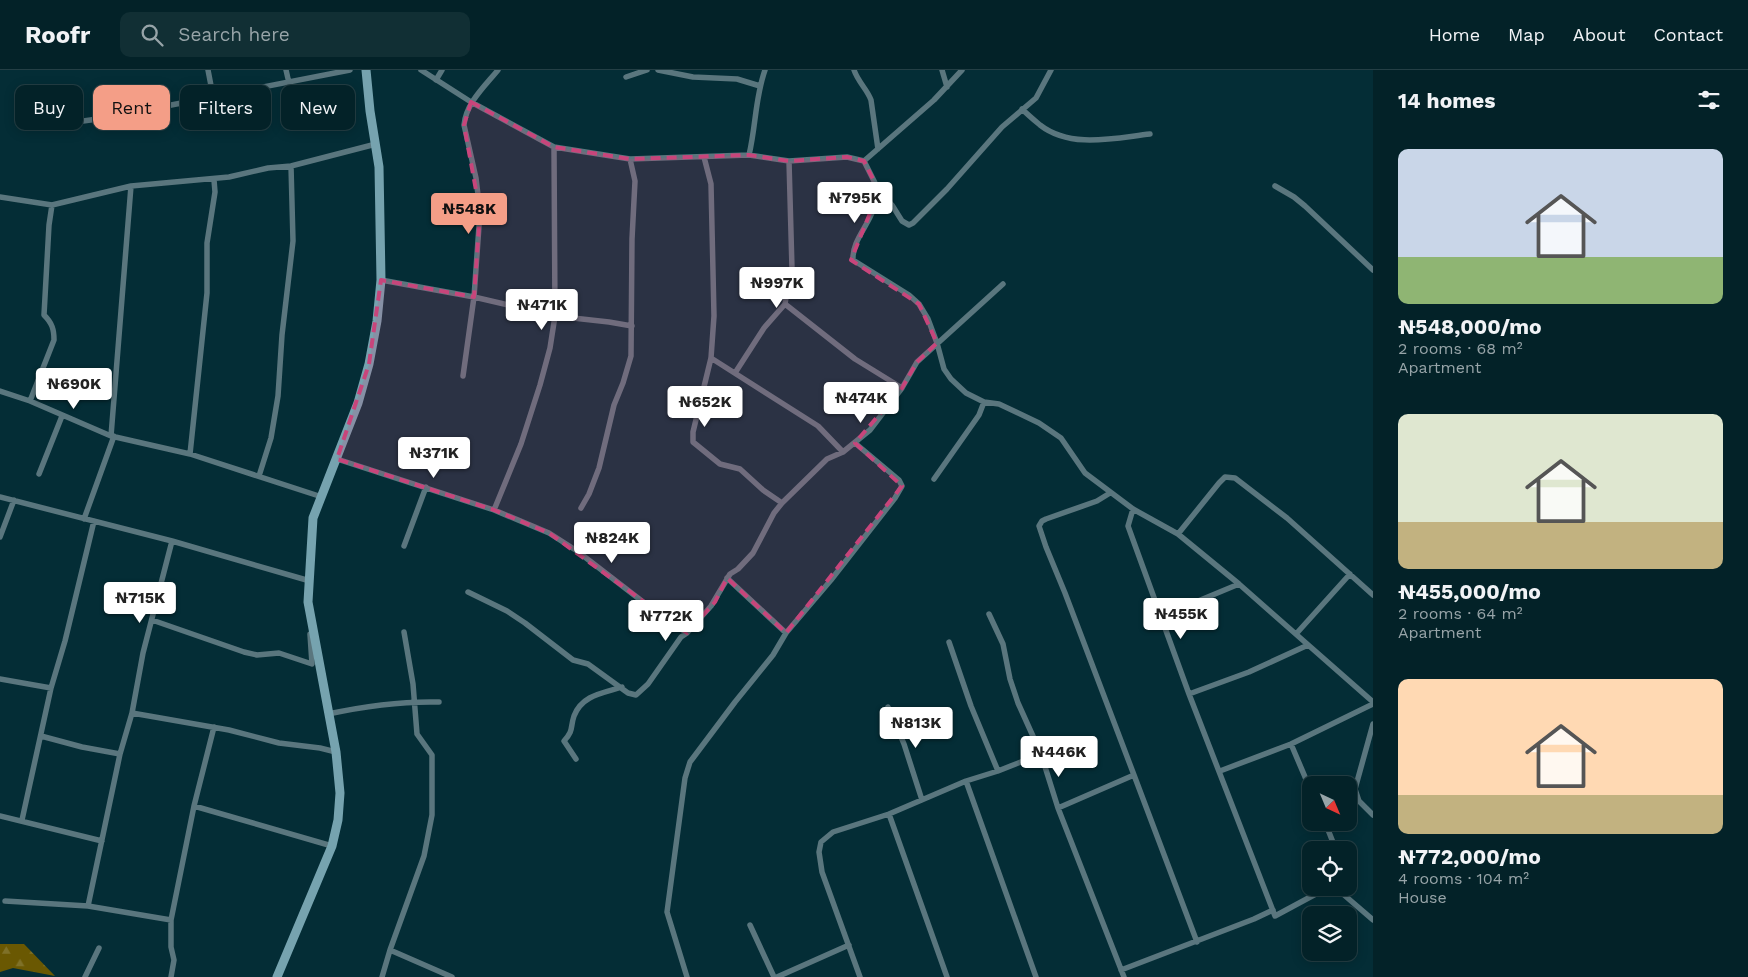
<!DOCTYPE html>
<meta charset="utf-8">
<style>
:root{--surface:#032228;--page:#112f34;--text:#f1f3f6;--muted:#97a4a8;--line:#243f45;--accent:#f49e87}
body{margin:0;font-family:"Work Sans",sans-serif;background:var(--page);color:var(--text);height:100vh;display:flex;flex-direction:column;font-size:19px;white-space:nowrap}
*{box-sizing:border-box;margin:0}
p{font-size:16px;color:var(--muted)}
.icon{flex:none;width:28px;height:28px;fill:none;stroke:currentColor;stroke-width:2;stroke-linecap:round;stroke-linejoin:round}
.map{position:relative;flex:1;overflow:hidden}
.side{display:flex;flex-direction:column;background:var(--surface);width:375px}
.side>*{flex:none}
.hud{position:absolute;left:15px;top:15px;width:475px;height:45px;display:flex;gap:10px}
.needle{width:32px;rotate:136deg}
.tools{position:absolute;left:1302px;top:706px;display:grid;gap:10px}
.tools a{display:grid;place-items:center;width:55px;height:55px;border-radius:10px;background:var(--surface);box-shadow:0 2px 12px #0003,0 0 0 1px var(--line);font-size:25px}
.price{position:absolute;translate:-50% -42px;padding:0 11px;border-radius:5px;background:#fff;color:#222;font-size:16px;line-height:32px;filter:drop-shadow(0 1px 2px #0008)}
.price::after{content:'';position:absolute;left:50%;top:30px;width:15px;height:11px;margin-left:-8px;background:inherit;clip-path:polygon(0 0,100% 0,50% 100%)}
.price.active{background:var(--accent);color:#111}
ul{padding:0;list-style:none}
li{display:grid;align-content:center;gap:10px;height:265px;padding:0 25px}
li span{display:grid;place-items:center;height:155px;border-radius:10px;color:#555}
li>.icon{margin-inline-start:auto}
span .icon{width:90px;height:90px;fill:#fffc;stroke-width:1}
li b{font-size:21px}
h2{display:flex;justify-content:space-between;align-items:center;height:60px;padding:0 25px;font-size:21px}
.pill{padding:0 18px;border-radius:10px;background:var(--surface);box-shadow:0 2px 12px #0003,0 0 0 1px var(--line);font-size:18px;line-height:45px}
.pill.active{background:var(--accent);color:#111}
header{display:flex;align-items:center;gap:30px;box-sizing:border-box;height:70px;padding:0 25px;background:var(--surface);border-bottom:1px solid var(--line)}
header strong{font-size:24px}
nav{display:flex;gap:28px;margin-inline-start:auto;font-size:18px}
.search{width:350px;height:45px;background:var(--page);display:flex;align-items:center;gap:12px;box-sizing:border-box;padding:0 18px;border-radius:10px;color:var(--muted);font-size:19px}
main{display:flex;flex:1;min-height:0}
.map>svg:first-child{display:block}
.forest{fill:url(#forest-firs)}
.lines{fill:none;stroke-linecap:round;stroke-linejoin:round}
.street{stroke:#5a767e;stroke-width:5.5}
.secondary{stroke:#76a3af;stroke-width:9}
.marked{fill:#c8457b;fill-opacity:0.2;stroke:#c8457b;stroke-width:4;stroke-dasharray:10 6;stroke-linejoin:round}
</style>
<header>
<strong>Roofr</strong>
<div class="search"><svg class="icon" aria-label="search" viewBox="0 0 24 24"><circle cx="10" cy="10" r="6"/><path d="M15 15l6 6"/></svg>Search here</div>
<nav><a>Home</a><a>Map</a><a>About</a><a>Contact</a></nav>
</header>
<main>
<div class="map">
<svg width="1373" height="907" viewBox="0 0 1373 907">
<defs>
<pattern id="forest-firs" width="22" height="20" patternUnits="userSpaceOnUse" patternTransform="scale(1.25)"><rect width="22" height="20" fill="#6a5802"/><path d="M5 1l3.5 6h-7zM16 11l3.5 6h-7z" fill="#7f7128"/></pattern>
</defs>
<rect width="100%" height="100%" fill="#042d36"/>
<path class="forest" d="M 0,874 L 24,874 L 55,906 L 13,898 L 0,902 Z"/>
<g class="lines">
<path class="street" d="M 208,0 L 213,26
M 286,0 L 289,13
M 421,0 L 471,32 L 554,77 L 630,89 L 749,85 L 789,91 L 847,87 L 864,91
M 658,0 L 693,7 L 737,9 L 760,16
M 854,0 C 858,12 867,19 871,30 L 878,79
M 942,0 L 947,17
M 626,7 L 647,0
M 436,10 L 442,0
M 1022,39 C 1028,45 1034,50 1040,55 C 1071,79 1114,68 1150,64
M 54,55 L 105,48 L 350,0
M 749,85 C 756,56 755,28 765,0
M 704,87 L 711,114 L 714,246 L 711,288 L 693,362 L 693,372 L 720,394 L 740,399 L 763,420 L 782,433
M 789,91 L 792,199 L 789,208 L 785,234 L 855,289 L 902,318
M 864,91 L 879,121 L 892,135 L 902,151 L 909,155 L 913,153 L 947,119 L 1002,57 L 1036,28 L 1051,0
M 864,91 L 934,30 L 962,0
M 1275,116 L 1294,127 L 1305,136 L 1373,200
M 879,121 C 877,129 875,137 871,145 C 865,159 852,173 853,190 L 909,225 L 919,234 L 928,249 L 937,273 L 944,299 L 951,309 L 966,323 L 984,332 L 999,334 L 1016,342 L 1039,353 L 1061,368 L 1085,403 L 1133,439 L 1178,464 L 1239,514 L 1373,632
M 0,127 L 52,135 L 131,116 L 229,107 L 268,98 L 291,96 L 376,74
M 381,210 L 474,227 L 555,246 L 609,252 L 632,256
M 711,288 L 818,356 L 843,382
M 735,303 L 764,258 L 785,234
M 463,306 L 474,227 L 480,142 L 476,108 L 464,55 C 466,33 485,16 498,0
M 0,321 L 30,331 L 111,366 L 190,384 L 322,427
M 30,331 L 54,270 C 54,259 52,253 44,245 L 49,155 L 52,135
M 111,366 L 131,116
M 190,384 L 207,223 L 207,173 L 215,122 L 214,110
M 337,389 L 494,440 L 549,463 L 577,481 L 660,545 L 687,563
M 39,404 L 62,346
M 259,406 L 271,368 L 278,326 L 282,265 L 293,171 L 291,96
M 934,409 L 979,345 L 984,332
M 1110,423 L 1097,431 L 1046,449 L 1042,451 L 1039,456 L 1046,477 L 1065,523 L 1134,705
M 0,427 L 172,471 L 310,511
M 581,438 L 589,424 L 599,398 L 614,335 L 623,313 L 631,286 L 632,169 L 635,111 L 630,89
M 1133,439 L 1128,456 L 1189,624 L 1275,846 L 1327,818
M 494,440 L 521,374 L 540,315 L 550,278 L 555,246 L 554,77
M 84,449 L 114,366
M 1178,464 L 1219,413 L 1225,407 L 1235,408 L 1287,448 L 1373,525
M 0,467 L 14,430
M 404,476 L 426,417
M 727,508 L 786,563
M 468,522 L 507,541 L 525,553 L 573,590 L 588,594 L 628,623 L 636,625 L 648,614 L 681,567 L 687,563 L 711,536 L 730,504 L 738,499 L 753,483 L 774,443 L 782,433 L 827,389 L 843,382 L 870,360 L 902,318 L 917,292 L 1003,214
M 989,544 L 1003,574 L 1010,609 L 1018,633 L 1041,684 L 1058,738 L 1124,907
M 1162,546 L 1239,514
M 152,550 L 244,582 L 257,585 L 279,583 L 312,594 L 310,564
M 1296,564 L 1350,504
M 949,572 L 971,636 L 998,701
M 0,609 L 51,618
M 1189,624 L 1249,602 L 1308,575
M 888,637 L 904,674 L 922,730
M 132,643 L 229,660 L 279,673 L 320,678 L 336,682
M 328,644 C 365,636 401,631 439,632
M 1373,654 L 1355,719 L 1359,731 L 1373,745
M 41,666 L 82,677 L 120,684
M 1291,674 L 1311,721
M 576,689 L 564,671 C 574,660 570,658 574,646 C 582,625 603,623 622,617
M 1220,701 L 1291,674 L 1373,634
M 966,711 L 1036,907
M 194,736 L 332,776
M 1058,738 L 1134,705 L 1197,872
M 889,744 L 947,907
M 0,746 L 102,771
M 22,750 L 51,618 L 65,571 L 94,451
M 1325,752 L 1336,780
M 1336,818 L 1373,850
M 5,831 L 88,836 L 171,850
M 88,836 L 120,684 L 132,643 L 143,583 L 172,471
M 750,855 L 774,907
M 390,880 L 452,907
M 1121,900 L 1254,849 L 1273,840
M 85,907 L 99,878
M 171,907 L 174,890 L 171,877 L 171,850 L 194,736 L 214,657
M 382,907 L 390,880 L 424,786 L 432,745 L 432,685 L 417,664 L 413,614 L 404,562
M 687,907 L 667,842 L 685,708 L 690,692 L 735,632 L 773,585 L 786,563 L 831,510 L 895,428 L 902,416 L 899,410 L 855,373
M 777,907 L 849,875
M 860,907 L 822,802 L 819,782 L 821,772 L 833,762 L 889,744 L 966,711 L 998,701 L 1041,684"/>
<path class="secondary" d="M 277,907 L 332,776 L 338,750 L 340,723 L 336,682 L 308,532 L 313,448 L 358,333 L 369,294 L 377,251 L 381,210 L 379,97 L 370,41 L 366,0"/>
</g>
<path class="marked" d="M 471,32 L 554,77 L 630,89 L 749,85 L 789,91 L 847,87 L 864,91 L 879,121 L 851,190 L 919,234 L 937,273 L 917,292 L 902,318 L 855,373 L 902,416 L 786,563 L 727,508 L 715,532 L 687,563 L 549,463 L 494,440 L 337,389 L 369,294 L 381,210 L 474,227 L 480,142 L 464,55 Z"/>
</svg>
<div class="tools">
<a><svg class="needle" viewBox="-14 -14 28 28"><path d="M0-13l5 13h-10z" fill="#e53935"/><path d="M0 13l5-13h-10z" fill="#97a4a8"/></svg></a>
<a><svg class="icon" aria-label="locate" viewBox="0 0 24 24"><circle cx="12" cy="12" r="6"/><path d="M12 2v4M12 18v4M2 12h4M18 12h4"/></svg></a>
<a><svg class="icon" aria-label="layers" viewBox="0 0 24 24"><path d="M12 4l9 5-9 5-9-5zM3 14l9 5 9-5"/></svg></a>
</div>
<b class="price" style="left:855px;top:154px">₦795K</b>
<b class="price active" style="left:469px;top:165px">₦548K</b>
<b class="price" style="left:777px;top:239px">₦997K</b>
<b class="price" style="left:542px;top:261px">₦471K</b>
<b class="price" style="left:74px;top:340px">₦690K</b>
<b class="price" style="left:861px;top:354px">₦474K</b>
<b class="price" style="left:705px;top:358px">₦652K</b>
<b class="price" style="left:434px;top:409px">₦371K</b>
<b class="price" style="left:612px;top:494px">₦824K</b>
<b class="price" style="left:140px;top:554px">₦715K</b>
<b class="price" style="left:1181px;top:570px">₦455K</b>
<b class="price" style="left:666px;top:572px">₦772K</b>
<b class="price" style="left:916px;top:679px">₦813K</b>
<b class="price" style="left:1059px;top:708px">₦446K</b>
<div class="hud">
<a class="pill">Buy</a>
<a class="pill active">Rent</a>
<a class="pill">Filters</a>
<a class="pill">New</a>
</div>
</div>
<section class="side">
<h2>14 homes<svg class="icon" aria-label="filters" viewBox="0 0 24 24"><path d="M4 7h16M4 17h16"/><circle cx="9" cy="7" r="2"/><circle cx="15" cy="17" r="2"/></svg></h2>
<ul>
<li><span style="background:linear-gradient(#c9d6e8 70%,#8fb573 0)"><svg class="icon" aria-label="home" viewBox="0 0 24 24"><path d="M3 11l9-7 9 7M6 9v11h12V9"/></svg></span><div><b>₦548,000/mo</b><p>2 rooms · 68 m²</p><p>Apartment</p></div></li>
<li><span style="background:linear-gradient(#dfe7d0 70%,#c2b280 0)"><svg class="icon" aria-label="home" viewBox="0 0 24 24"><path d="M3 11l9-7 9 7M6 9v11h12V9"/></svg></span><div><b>₦455,000/mo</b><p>2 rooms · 64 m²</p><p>Apartment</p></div></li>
<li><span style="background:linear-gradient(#ffd9b3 75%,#c2b280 0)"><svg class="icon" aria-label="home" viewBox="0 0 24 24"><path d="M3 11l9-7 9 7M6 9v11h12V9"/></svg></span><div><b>₦772,000/mo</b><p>4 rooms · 104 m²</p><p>House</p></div></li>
</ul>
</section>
</main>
